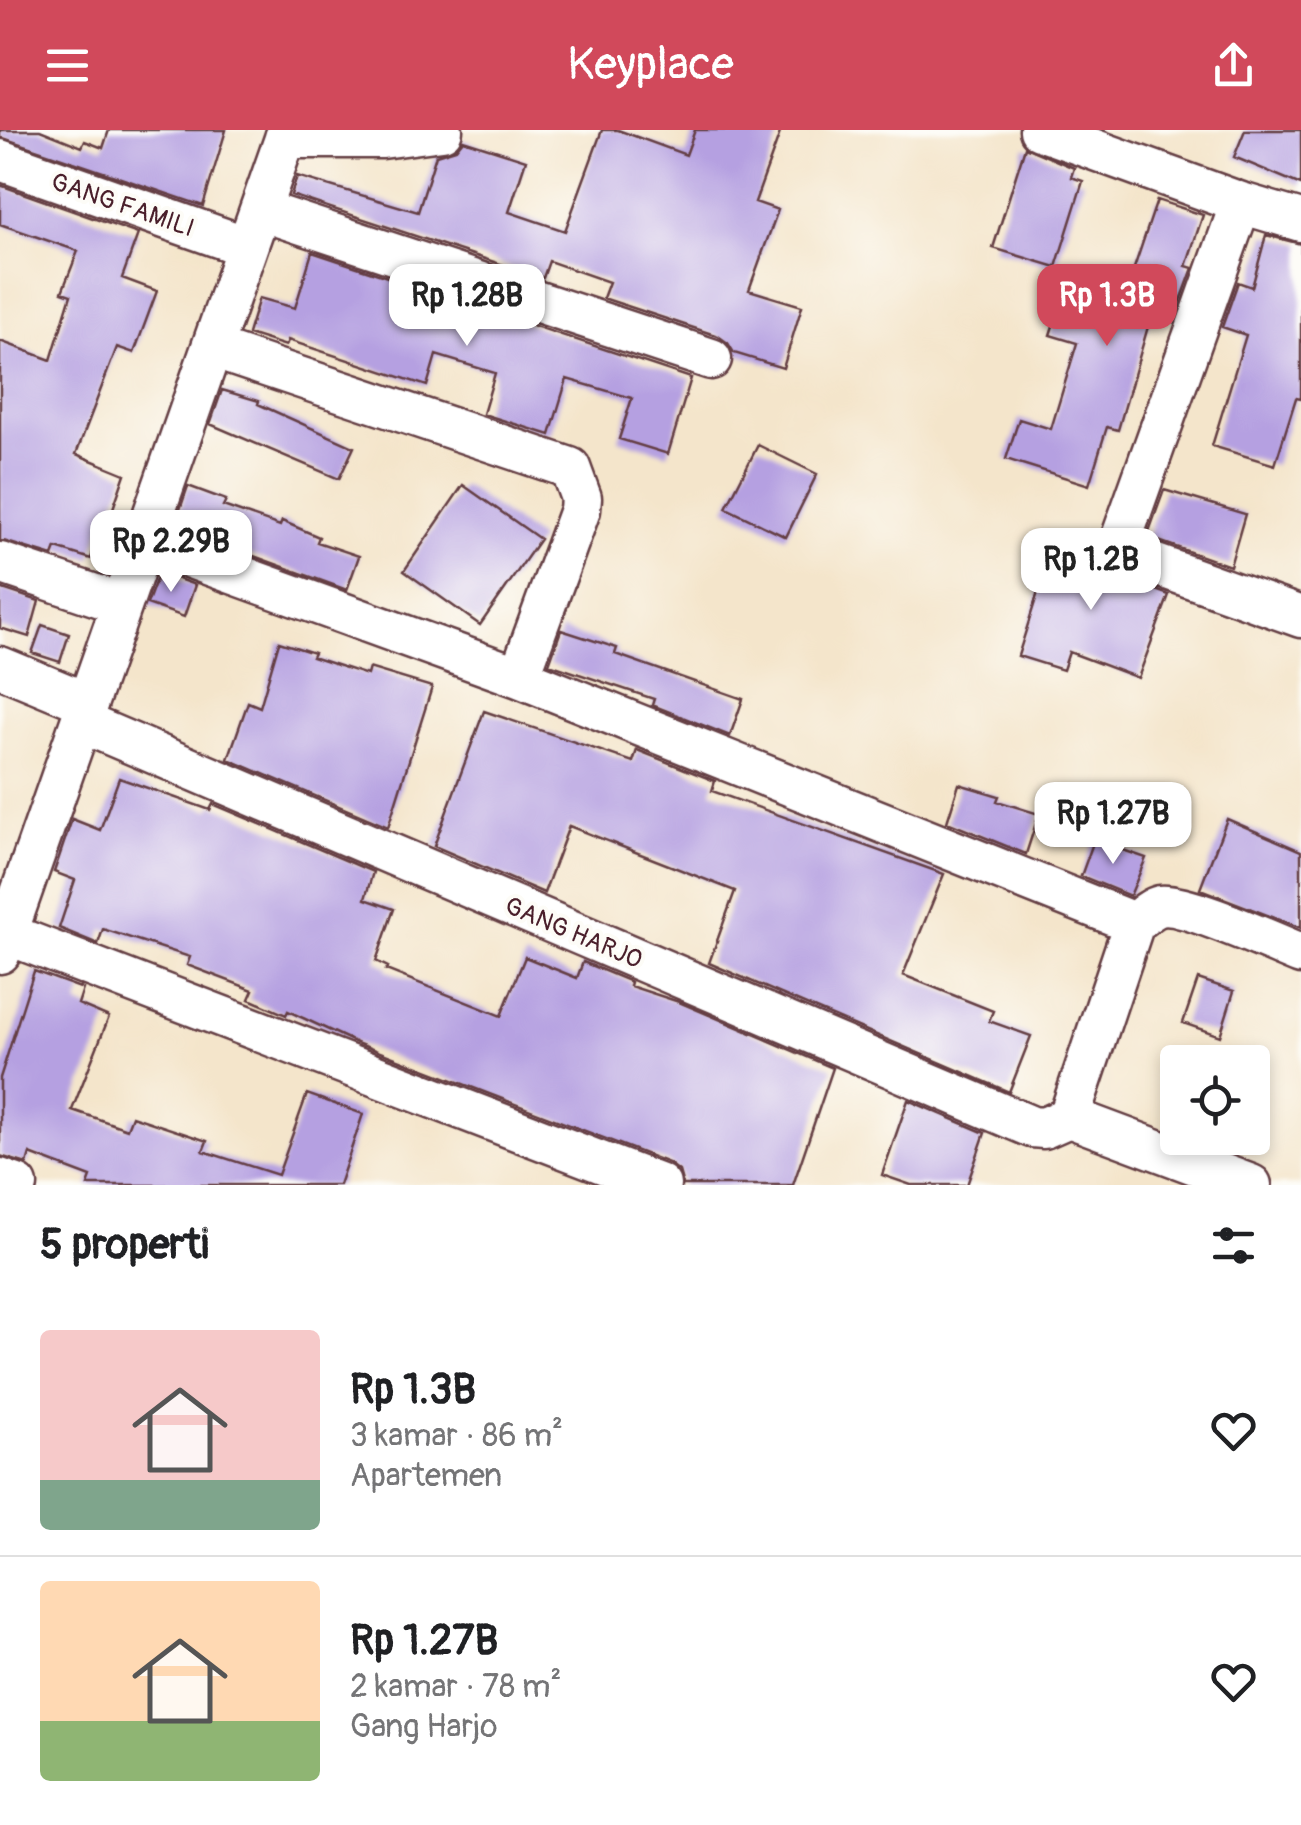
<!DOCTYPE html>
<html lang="id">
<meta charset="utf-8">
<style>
:root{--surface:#fff;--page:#f2f2f2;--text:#202124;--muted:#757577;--line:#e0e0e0;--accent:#d1495b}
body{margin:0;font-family:Pangolin,sans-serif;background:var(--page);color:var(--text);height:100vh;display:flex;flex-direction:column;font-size:38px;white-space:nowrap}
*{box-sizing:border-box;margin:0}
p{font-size:32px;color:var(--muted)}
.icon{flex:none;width:55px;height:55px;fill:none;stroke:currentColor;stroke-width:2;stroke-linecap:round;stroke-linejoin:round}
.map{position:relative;height:1055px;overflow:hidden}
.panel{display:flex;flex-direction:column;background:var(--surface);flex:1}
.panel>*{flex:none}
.buttons{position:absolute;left:1160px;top:915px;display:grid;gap:20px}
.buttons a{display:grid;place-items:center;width:110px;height:110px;border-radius:10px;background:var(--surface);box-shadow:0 5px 15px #0003;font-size:50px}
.price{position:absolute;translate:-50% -85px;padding:0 22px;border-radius:20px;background:#fff;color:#222;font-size:32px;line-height:65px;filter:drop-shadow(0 2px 5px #0008)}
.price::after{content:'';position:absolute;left:50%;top:60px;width:30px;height:22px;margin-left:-15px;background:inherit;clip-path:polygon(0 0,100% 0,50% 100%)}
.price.current{background:var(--accent);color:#fff}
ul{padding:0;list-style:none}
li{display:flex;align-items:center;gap:30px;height:250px;padding:0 40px}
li+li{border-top:2px solid var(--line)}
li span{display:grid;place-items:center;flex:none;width:280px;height:200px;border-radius:10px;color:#555}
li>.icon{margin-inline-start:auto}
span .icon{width:120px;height:120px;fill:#fffc;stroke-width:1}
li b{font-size:42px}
h2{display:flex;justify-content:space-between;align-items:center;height:120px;padding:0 40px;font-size:42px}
header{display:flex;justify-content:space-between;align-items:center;height:130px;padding:0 40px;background:var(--accent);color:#fff;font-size:45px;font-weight:600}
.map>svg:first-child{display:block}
.building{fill:#b5a0e1}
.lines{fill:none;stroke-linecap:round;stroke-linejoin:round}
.minor-casing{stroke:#643d43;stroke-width:45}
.minor{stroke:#fff;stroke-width:40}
.labels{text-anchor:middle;stroke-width:8;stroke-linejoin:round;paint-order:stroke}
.street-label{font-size:25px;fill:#4a1f2b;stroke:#fdfcf7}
</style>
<header><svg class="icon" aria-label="menu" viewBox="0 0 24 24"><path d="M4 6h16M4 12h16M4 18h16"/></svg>Keyplace<svg class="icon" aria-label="share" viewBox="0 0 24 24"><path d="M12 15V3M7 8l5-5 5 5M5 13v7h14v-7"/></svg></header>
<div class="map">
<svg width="1301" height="1055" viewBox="0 0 1301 1055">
<rect width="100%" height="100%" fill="#fdfcf7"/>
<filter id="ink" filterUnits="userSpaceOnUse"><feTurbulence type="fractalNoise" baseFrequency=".01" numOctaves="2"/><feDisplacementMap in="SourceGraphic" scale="20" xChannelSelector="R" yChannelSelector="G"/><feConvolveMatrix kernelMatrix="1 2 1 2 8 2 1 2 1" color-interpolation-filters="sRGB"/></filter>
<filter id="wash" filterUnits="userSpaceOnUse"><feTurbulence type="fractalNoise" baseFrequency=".0048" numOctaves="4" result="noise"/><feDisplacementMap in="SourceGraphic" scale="40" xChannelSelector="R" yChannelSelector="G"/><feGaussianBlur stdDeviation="2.25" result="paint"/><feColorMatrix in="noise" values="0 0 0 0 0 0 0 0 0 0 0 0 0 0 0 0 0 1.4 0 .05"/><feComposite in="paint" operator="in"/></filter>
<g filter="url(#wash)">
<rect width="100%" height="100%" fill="#f4e5cb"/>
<g id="blocks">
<path class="building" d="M 0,0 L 40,0 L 82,17 L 85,11 L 103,18 L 109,0 L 226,0 L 203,76 L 0,7 Z
M 602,0 L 618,0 L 686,25 L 695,0 L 781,0 L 755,72 L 778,80 L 749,160 L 802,176 L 783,238 L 734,223 L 728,213 L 718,206 L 603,168 L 609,152 L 549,131 L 543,148 L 291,65 L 297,46 L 418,82 L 436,25 L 456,19 L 463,10 L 526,30 L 509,82 L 565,101 Z
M 1245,0 L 1301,0 L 1301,55 L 1234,27 Z
M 1025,17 L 1074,38 L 1071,47 L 1083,51 L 1056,137 L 993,118 Z
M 0,55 L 138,104 L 122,148 L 157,161 L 134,223 L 117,217 L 76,324 L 125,344 L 109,390 L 104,388 L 91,429 L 56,418 L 53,426 L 0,410 L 0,211 L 51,230 L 71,165 L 62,162 L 78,121 L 0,94 Z
M 1157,70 L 1203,85 L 1186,136 L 1193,138 L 1179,176 L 1156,169 L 1118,300 L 1107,297 L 1089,355 L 1006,329 L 1019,289 L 1051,299 L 1077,213 L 1050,205 L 1068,150 L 1124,168 Z
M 1266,105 L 1301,114 L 1301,269 L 1296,268 L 1275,335 L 1212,316 L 1246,205 L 1222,197 L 1238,152 L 1252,157 Z
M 312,122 L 691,248 L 668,324 L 619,309 L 632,268 L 567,249 L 550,305 L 483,284 L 495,243 L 436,225 L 427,256 L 288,210 L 286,216 L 248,204 L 259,168 L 295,178 Z
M 222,260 L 259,271 L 258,274 L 354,317 L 339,349 L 210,294 Z
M 758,315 L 817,344 L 786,407 L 726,378 Z
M 463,355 L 540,409 L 480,495 L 404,441 Z
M 188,356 L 226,370 L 223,376 L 280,396 L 282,391 L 319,407 L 317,412 L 359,426 L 347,460 L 174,397 Z
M 1164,360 L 1245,384 L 1230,436 L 1147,407 Z
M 1056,405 L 1094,418 L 1099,433 L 1112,444 L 1169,465 L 1138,548 L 1069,522 L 1063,540 L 1018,526 Z
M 159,442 L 195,455 L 184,487 L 147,474 Z
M 0,458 L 39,471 L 29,507 L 0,498 Z
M 42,495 L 69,504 L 60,532 L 32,523 Z
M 561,500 L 617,518 L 615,524 L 743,569 L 730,606 L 652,575 L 654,569 L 549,534 Z
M 279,512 L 314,523 L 312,527 L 367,545 L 369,538 L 432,557 L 388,697 L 228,629 L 248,572 L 260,577 Z
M 484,581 L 633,632 L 637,620 L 715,651 L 712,661 L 944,744 L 903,845 L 993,881 L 989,891 L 1031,906 L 1009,962 L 709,833 L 735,761 L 569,696 L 544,763 L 434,716 Z
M 119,648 L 210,680 L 213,674 L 373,742 L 365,769 L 394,779 L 376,831 L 388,837 L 386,840 L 501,886 L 525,827 L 577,848 L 583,832 L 631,852 L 630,856 L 679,872 L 833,938 L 793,1055 L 683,1055 L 679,1041 L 669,1033 L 359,914 L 288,881 L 286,885 L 249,869 L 253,860 L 187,835 L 190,827 L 103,799 L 98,814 L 59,798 L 75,750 L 54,742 L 72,689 L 100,700 Z
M 959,654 L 999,666 L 997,671 L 1039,684 L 1026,724 L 947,692 Z
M 1227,689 L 1301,721 L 1301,798 L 1200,759 Z
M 1094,710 L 1146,728 L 1130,766 L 1081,746 Z
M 34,841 L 83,859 L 78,874 L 109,887 L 72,980 L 127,999 L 132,986 L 207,1011 L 203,1021 L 278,1045 L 307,964 L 363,984 L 339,1055 L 88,1055 L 91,1047 L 30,1024 L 27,1034 L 0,1026 L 0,948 Z
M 1198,849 L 1234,861 L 1220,906 L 1183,893 Z
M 908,970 L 985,1003 L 967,1055 L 911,1055 L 882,1045 Z"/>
</g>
</g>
<g filter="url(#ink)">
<use href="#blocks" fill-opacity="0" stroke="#643d43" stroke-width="2.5"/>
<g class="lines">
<defs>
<path id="minor" d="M 1040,0 L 1241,73 L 1301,91
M 285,8 L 382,8 L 442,0
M 0,30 L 247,117
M 1241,73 L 1118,418 L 1120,422 L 1301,487
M 260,80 L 711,229
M 212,218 L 570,338 L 581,368 L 580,380 L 519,547
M 144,411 L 519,547 L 1134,793
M 0,433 L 122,474
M 0,537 L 87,573
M 81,592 L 1032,997 L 1044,998 L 1069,987
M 7,804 L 660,1055
M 0,823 L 288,0
M 1069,987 L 1134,793 C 1141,788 1151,778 1160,776 C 1181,771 1276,814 1301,824
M 1069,987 L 1251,1055
M 0,1049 L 17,1055"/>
</defs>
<use href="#minor" class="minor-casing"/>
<use href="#minor" class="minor"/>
</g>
</g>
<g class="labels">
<g class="street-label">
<text transform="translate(123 74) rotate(19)" y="9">GANG FAMILI</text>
<text transform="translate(574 802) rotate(23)" y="9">GANG HARJO</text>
</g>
</g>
</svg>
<div class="buttons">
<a><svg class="icon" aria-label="locate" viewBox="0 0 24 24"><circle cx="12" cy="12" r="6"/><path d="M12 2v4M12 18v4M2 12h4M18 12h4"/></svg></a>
</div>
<b class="price" style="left:467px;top:219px">Rp 1.28B</b>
<b class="price current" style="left:1107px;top:219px">Rp 1.3B</b>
<b class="price" style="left:171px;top:465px">Rp 2.29B</b>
<b class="price" style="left:1091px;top:483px">Rp 1.2B</b>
<b class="price" style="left:1113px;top:737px">Rp 1.27B</b>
</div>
<section class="panel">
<h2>5 properti<svg class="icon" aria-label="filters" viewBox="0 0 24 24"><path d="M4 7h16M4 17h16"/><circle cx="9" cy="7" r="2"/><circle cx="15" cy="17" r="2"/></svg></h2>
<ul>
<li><span style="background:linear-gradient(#f6c9c9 75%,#7fa58c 0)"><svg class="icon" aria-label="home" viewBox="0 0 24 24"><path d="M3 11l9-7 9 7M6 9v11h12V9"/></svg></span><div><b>Rp 1.3B</b><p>3 kamar · 86 m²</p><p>Apartemen</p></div><svg class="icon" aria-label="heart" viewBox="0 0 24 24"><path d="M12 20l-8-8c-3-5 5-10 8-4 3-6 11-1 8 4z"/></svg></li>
<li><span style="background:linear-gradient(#ffd9b3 70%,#8fb573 0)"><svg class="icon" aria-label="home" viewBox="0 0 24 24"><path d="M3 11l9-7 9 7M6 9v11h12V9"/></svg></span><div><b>Rp 1.27B</b><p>2 kamar · 78 m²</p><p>Gang Harjo</p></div><svg class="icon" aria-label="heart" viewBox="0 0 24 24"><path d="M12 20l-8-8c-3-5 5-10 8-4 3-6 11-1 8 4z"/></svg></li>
</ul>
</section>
